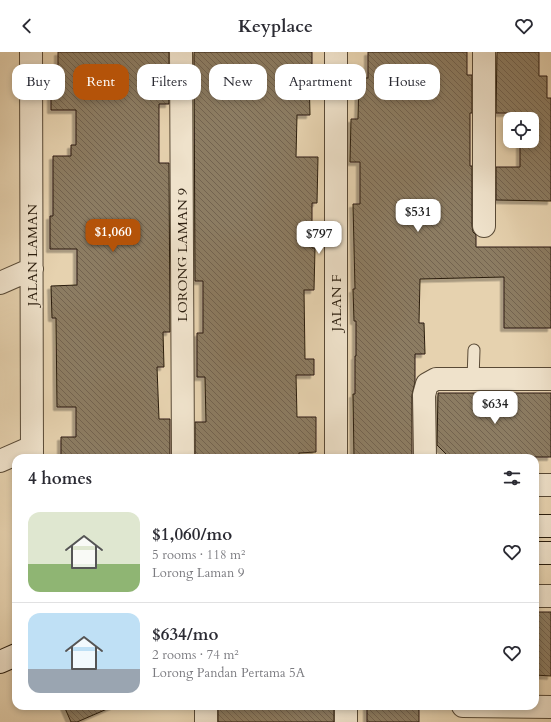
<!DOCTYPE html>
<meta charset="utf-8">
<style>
:root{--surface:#fff;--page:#f7f7f7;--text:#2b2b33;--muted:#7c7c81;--line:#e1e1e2;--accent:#b45309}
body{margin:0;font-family:Cardo,serif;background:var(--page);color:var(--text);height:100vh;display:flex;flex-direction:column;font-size:15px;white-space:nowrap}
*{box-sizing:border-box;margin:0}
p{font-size:13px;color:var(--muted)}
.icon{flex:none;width:22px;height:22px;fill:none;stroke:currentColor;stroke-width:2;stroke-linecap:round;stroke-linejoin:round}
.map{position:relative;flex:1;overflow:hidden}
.panel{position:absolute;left:12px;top:402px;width:527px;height:256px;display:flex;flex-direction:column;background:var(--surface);border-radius:12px;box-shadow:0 2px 6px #0003}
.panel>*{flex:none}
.top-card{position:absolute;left:12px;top:12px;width:527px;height:36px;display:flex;gap:8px}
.tools{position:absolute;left:503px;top:60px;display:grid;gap:8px}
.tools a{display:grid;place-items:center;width:36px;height:36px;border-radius:8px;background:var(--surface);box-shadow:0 2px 6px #0003;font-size:20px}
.price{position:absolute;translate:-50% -34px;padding:0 9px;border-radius:8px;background:#fff;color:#222;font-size:13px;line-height:26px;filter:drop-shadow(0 1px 2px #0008)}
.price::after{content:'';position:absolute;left:50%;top:24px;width:12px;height:9px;margin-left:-6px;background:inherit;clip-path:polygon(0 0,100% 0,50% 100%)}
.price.on{background:var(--accent);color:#fff}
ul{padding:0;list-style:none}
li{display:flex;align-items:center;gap:12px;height:100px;padding:0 16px}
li+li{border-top:1px solid var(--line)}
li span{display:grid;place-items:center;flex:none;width:112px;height:80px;border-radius:12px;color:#555}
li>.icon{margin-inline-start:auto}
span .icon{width:48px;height:48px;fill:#fffc;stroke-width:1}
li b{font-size:17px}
h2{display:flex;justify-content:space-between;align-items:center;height:48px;padding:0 16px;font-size:17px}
.tag{padding:0 14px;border-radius:12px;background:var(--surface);box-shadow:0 2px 6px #0003;font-size:14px;line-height:36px}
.tag.on{background:var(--accent);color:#fff}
header{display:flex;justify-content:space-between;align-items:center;height:52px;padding:0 16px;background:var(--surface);font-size:18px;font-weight:700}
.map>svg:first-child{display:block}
.building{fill:url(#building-back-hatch);stroke:#2a1d0e;filter:url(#shadow)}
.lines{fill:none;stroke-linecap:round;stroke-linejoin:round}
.lane-casing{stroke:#594a36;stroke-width:13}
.street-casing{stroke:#594a36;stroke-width:24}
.secondary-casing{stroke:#2a1d0e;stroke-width:24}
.lane{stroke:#efe2cb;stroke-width:11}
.street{stroke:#efe2cb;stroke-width:22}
.secondary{stroke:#efe2cb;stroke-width:22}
.labels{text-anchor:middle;stroke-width:3;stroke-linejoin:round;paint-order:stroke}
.street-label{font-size:14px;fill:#2a1d0e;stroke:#efe2cb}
</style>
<header><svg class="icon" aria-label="back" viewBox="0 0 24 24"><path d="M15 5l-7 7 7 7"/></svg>Keyplace<svg class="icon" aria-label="heart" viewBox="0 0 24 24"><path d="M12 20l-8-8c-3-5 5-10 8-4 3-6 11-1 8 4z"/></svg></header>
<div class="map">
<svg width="551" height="670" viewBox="0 0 551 670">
<defs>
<pattern id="building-back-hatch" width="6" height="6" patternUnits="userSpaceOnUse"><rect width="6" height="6" fill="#8c7b62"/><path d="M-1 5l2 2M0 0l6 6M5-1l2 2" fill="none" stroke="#73644f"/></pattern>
<filter id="shadow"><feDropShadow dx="-3.5" dy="3.5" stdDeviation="0" flood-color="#0004"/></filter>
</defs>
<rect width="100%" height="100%" fill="#e6d2af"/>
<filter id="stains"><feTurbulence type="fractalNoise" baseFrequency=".005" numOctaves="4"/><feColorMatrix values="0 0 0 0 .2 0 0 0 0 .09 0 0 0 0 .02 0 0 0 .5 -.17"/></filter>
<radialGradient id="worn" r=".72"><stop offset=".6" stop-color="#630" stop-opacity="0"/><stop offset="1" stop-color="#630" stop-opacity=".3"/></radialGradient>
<path class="building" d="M 58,0 L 169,0 L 169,52 L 159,52 L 159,111 L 169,111 L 170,280 L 163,280 L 164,315 L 157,315 L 159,367 L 170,367 L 170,406 L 61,406 L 61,385 L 76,385 L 76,355 L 57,355 L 56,266 L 52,266 L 51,234 L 77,233 L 77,197 L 50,197 L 50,164 L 53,164 L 53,104 L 71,104 L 71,93 L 76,93 L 76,58 L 51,58 L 51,23 L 58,23 Z
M 194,0 L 312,0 L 312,20 L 309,20 L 310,63 L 297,63 L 296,105 L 318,105 L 317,151 L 312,151 L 312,196 L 315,196 L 314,238 L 304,238 L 305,307 L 314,307 L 314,323 L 296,323 L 297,365 L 316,365 L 316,400 L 299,401 L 299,406 L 195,406 L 195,370 L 206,370 L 205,325 L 197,325 L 197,281 L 203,281 L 203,229 L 195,229 Z
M 368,0 L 467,0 L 467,23 L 472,23 L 472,61 L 470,61 L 470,114 L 472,114 L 472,174 L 473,180 L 476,183 L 476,195 L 551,195 L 551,276 L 504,276 L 504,225 L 420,227 L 419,271 L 424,271 L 425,302 L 415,302 L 415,330 L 412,343 L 412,406 L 354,406 L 353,342 L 355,342 L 355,304 L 356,304 L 356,269 L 354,269 L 353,237 L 355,237 L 353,152 L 360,152 L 360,110 L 350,110 L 351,67 L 358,67 L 359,26 L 368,26 Z
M 497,0 L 539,0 L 539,24 L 547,24 L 547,46 L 551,46 L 551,149 L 496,148 L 496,115 L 520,115 L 520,89 L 532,89 L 532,67 L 521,67 L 521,61 L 496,61 Z
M 438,341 L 551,341 L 551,405 L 449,405 L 437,393 Z
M 535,560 L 551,560 L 551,624 L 535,623 Z
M 64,654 L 114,654 L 77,670 L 71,670 Z
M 218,654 L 334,654 L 334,670 L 218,670 Z
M 367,654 L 419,654 L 419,670 L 367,670 Z"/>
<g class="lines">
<defs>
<path id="lane" d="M 473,327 L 474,298"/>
<path id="street" d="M 31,0 L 32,406
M 181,0 L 183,406
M 484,0 L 484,174
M 0,231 L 32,217
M 336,406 L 336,0
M 425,406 L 424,343 L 427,332 L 436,327 L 551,327
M 0,409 L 32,395
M 535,433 L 551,433
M 535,544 L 551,544
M 463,654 L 551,655
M 206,670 L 206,654
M 346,670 L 346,654"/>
<path id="secondary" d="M 535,474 L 551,474
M 535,501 L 551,501
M 0,610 L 16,603"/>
</defs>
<use href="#lane" class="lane-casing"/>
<use href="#street" class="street-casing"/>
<use href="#secondary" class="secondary-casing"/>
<use href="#lane" class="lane"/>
<use href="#street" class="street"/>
<use href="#secondary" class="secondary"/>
</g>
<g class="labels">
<g class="street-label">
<text transform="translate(32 203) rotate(-90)" y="5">JALAN LAMAN</text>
<text transform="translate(182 203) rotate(-90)" y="5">LORONG LAMAN 9</text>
<text transform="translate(336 251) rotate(-90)" y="5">JALAN F</text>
</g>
</g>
<rect width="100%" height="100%" filter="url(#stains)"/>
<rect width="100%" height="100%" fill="url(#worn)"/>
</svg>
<div class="tools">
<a><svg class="icon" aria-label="locate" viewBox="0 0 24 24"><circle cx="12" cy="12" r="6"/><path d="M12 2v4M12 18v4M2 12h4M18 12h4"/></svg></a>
</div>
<b class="price" style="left:418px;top:181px">$531</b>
<b class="price on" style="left:113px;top:201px">$1,060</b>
<b class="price" style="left:319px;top:203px">$797</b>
<b class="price" style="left:495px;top:373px">$634</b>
<div class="top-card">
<a class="tag">Buy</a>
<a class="tag on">Rent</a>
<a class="tag">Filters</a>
<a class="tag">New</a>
<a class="tag">Apartment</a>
<a class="tag">House</a>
</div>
<section class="panel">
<h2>4 homes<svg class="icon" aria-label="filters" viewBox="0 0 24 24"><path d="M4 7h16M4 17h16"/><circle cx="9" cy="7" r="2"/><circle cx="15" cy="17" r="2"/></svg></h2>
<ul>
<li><span style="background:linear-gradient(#dfe7d0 65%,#8fb573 0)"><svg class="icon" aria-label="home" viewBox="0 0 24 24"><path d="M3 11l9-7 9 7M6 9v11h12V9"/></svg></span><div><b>$1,060/mo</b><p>5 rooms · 118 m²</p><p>Lorong Laman 9</p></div><svg class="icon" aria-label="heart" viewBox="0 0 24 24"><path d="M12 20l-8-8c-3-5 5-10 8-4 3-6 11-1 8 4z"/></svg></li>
<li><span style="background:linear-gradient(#bfe0f5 70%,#9aa5b1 0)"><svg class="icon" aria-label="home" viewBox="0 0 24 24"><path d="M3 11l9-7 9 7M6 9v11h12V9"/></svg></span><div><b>$634/mo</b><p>2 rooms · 74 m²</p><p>Lorong Pandan Pertama 5A</p></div><svg class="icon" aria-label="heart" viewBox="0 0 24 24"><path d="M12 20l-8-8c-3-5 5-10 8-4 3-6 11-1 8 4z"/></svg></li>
</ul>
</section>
</div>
